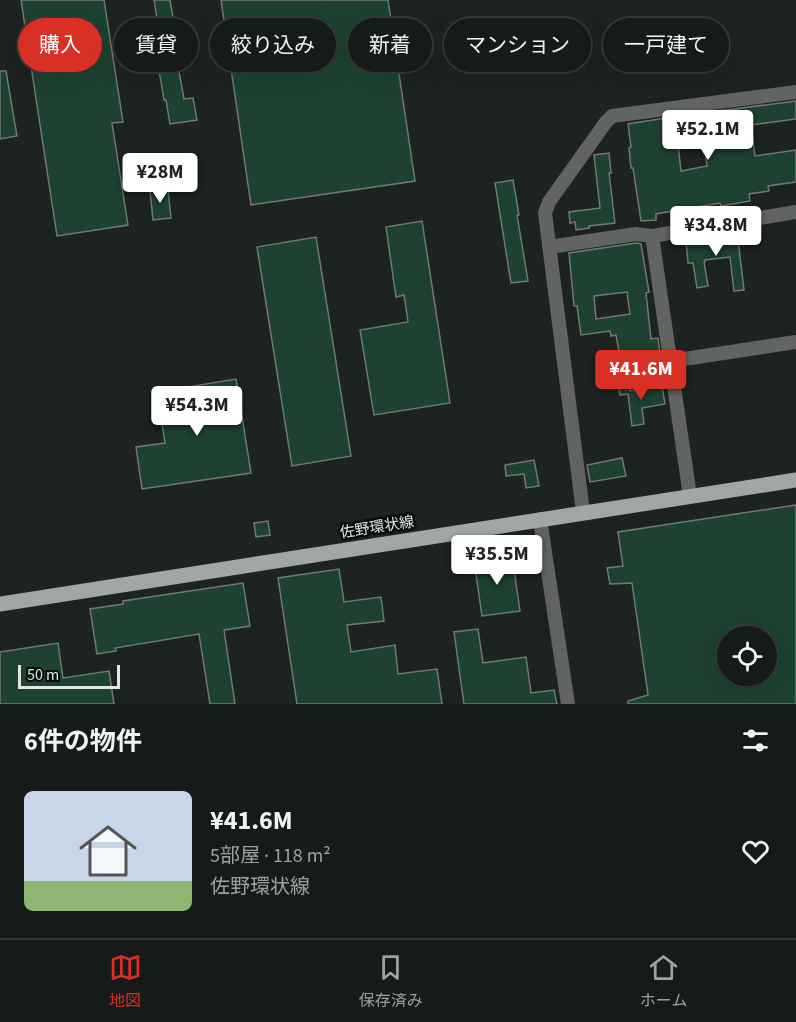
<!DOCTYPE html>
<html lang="ja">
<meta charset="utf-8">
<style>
:root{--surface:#161a18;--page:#1f2321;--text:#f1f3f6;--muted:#9ea1a2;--line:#353837;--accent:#d93025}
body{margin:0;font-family:"Source Sans 3","Noto Sans JP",sans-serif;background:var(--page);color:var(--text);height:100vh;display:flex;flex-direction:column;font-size:22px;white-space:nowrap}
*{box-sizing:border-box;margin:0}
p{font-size:20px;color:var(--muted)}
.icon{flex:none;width:33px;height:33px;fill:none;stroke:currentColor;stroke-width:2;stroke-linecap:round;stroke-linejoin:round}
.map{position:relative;height:704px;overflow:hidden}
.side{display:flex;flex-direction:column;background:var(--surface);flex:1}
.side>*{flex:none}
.banner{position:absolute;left:18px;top:18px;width:760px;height:54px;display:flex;gap:12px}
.fabs{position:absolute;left:717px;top:626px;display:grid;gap:12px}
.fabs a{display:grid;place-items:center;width:60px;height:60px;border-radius:50%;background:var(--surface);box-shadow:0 6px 24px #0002,0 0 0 2px var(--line);font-size:30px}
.scale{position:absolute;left:18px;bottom:15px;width:102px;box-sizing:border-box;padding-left:6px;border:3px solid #e1e6e3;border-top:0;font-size:16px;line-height:21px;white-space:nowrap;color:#e1e6e3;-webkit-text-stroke:4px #090b0a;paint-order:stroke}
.price{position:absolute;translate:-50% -51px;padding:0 14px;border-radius:6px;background:#fff;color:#222;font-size:20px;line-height:39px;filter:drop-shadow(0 2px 3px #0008)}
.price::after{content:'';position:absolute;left:50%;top:36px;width:18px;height:14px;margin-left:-9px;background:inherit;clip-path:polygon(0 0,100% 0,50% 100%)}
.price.selected{background:var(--accent);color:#fff}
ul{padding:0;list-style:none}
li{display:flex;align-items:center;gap:18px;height:150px;padding:0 24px}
li span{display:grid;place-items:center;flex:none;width:168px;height:120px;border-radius:9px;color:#555}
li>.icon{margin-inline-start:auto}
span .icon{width:72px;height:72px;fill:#fffc;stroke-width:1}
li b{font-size:26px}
h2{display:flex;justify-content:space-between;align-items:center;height:72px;padding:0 24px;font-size:26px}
.pill{padding:0 21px;border-radius:27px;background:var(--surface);box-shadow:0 6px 24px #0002,0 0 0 2px var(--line);font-size:21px;line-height:54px}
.pill.selected{background:var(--accent);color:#fff}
.menu{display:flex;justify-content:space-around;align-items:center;height:84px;border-top:2px solid var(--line);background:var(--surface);font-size:16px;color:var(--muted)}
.menu a{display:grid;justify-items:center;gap:3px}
.menu .selected{color:var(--accent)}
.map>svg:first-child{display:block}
.building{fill:#1d4231;stroke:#727975;stroke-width:1.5;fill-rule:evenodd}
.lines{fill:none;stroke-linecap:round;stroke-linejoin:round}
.minor{stroke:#616462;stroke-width:14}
.major{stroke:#a0a7a4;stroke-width:15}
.labels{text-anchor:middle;stroke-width:5;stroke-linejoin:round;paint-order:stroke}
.street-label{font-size:15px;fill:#e1e6e3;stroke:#090b0a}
</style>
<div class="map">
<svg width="796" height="704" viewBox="0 0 796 704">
<rect width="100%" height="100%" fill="#1d2320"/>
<path class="building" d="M 21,0 L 104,0 L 123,122 L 112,123 L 128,225 L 57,236 Z
M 154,0 L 170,0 L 175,29 L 159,32 Z
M 221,0 L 388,0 L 415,181 L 251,205 Z
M 177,61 L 184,99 L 193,98 L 197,120 L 170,124 L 166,100 L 164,100 L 158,64 Z
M 0,71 L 6,71 L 17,136 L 0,139 Z
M 796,101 L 796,119 L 751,125 L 755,156 L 796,150 L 796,182 L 768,186 L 769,191 L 749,194 L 750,201 L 721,206 L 720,203 L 656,214 L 656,220 L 641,221 L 633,168 L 631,168 L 629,148 L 631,147 L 628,124 L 678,116 L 680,136 L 677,136 L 681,171 L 707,166 L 704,143 L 707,143 L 703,113 Z
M 609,153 L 611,173 L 609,173 L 615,223 L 589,226 L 589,228 L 576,230 L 575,222 L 570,223 L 569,212 L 600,208 L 594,155 Z
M 513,180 L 519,215 L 517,215 L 528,281 L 511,283 L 495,183 Z
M 168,189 L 171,218 L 153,220 L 150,191 Z
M 422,221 L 450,403 L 374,415 L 360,330 L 408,322 L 404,295 L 396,297 L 386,227 Z
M 737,231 L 744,290 L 734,291 L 730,257 L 705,260 L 705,262 L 704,262 L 708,286 L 697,288 L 693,263 L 688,263 L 686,242 L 714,240 L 714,235 Z
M 316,237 L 351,456 L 292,466 L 257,247 Z
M 636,243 L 641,244 L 649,292 L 646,293 L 651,339 L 658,338 L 661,362 L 622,368 L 616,335 L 611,336 L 610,331 L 581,335 L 577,306 L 574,306 L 569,253 ZM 627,292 L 630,314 L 596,319 L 594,296 Z
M 236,379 L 251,473 L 142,489 L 136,447 L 165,443 L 157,392 Z
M 629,382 L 630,391 L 662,386 L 665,404 L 642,408 L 644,424 L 632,426 L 628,394 L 620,395 L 618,383 Z
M 622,458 L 626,476 L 590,482 L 587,465 Z
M 534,460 L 539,486 L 526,488 L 524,474 L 506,476 L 505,465 Z
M 796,505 L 796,704 L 628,704 L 628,701 L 648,695 L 632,583 L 610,584 L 607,568 L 623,566 L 618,532 ZM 728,636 L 766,636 L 766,675 L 728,675 Z
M 268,521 L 270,535 L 256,537 L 254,523 Z
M 512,555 L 520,611 L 482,616 L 474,561 Z
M 339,569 L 344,602 L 381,597 L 384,621 L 347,625 L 351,652 L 395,645 L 398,674 L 437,669 L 442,704 L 297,704 L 278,578 Z
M 243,583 L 250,626 L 224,630 L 235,704 L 210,704 L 199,634 L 115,648 L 116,651 L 97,654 L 90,609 L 123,604 L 123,601 Z
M 478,629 L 483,663 L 526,657 L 531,693 L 554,690 L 557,704 L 464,704 L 454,632 Z
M 58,643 L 63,678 L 109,671 L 114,704 L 0,704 L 0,652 Z"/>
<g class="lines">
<path class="minor" d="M 652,236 L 690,496
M 549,247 L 636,234 L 652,236 L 796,212
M 671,361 L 796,342
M 583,512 L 545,213 L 549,202 L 606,122 L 612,116 L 796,92
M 540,519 L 568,704"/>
<path class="major" d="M 0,604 L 796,480"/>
</g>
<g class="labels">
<g class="street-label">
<text transform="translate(377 527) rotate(-9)" y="5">佐野環状線</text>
</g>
</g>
</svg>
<div class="fabs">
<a><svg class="icon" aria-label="locate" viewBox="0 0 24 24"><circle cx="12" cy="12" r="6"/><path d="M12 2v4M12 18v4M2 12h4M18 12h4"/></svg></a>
</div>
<div class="scale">50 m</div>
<b class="price" style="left:708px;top:161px">¥52.1M</b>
<b class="price" style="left:160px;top:204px">¥28M</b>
<b class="price" style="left:716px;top:257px">¥34.8M</b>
<b class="price selected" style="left:641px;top:401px">¥41.6M</b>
<b class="price" style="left:197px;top:437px">¥54.3M</b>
<b class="price" style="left:497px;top:586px">¥35.5M</b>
<div class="banner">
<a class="pill selected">購入</a>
<a class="pill">賃貸</a>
<a class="pill">絞り込み</a>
<a class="pill">新着</a>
<a class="pill">マンション</a>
<a class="pill">一戸建て</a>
</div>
</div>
<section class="side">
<h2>6件の物件<svg class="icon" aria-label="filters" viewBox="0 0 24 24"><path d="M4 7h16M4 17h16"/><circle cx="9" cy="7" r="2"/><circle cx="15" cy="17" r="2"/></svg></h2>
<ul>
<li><span style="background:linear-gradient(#c9d6e8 75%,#8fb573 0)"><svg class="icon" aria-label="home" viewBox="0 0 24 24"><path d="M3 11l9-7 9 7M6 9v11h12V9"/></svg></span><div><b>¥41.6M</b><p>5部屋 · 118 m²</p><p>佐野環状線</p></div><svg class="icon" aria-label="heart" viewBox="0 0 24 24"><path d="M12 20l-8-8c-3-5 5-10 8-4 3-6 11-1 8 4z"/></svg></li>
</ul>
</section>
<nav class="menu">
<a class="selected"><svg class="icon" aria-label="map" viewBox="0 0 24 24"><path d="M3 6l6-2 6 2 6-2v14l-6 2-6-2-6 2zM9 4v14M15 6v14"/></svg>地図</a>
<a><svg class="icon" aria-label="saved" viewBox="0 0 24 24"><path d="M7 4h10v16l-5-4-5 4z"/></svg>保存済み</a>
<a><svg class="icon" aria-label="home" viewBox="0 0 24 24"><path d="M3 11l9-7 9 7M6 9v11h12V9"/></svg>ホーム</a>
</nav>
